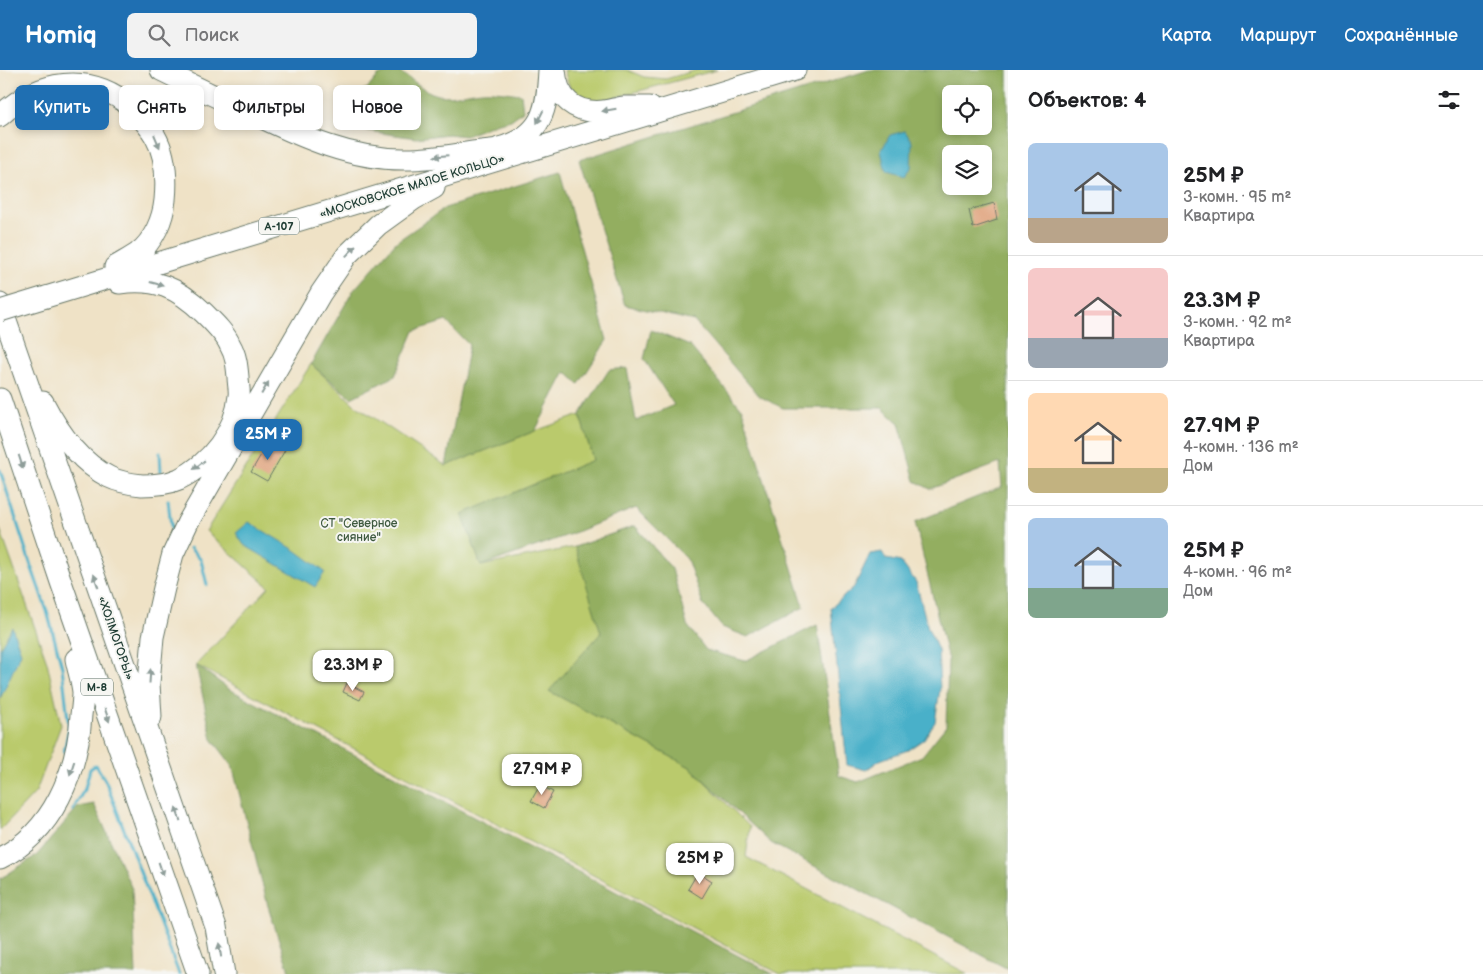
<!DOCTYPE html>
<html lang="ru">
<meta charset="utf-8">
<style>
:root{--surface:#fff;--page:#f2f2f2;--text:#202124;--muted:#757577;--line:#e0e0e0;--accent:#1f6fb2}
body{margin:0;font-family:"Balsamiq Sans",sans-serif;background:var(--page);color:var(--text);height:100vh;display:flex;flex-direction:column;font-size:19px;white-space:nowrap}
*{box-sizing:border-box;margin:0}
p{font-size:16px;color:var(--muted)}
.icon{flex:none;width:28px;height:28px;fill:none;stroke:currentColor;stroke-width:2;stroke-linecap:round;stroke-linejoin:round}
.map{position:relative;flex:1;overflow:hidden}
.panel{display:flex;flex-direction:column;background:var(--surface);width:475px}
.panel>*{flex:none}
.banner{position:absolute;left:15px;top:15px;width:475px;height:45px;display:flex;gap:10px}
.fabs{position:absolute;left:942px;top:15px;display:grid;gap:10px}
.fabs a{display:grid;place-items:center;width:50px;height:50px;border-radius:8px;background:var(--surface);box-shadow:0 2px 8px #0003;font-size:25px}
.price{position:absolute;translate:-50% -42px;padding:0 11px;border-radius:10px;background:#fff;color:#222;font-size:16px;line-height:32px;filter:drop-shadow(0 1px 2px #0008)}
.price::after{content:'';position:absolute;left:50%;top:30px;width:15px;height:11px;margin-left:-8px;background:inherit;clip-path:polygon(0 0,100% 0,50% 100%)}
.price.selected{background:var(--accent);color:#fff}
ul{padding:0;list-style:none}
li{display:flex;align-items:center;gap:15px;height:125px;padding:0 20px}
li+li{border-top:1px solid var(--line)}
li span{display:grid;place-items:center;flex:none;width:140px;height:100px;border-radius:8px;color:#555}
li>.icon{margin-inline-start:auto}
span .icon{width:60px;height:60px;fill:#fffc;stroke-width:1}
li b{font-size:21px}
h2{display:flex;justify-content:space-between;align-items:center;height:60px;padding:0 20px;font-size:21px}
.chip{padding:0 18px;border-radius:8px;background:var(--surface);box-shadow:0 2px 8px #0003;font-size:18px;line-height:45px}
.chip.selected{background:var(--accent);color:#fff}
header{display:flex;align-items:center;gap:30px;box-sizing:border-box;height:70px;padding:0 25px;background:var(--accent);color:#fff}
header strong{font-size:24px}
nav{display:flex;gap:28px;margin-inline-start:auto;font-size:18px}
.search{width:350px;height:45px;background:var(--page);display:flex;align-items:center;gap:12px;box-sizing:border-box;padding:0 18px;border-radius:8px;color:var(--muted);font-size:19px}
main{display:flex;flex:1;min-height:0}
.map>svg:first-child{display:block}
.green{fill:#baca6c;stroke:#6c8450}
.forest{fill:#93ae60;stroke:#59764a;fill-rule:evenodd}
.water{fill:#4ab0c9;stroke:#34767e}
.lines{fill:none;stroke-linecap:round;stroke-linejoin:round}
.stream{stroke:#4ab0c9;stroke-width:3}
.building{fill:#e0a37d}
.highway-casing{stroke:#687767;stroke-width:23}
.highway{stroke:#fff;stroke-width:21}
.highway-bridge-casing{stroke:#687767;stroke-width:23;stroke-linecap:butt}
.highway-bridge{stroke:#fff;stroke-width:21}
.oneway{fill:#8f9e9a}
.labels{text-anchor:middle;stroke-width:4;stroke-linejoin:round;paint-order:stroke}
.shield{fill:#f6f6f2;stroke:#60746d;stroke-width:1}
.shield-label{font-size:11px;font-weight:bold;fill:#1f3d34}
.street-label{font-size:12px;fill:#1f3d34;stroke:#f6f6f2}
.park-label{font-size:12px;fill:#3e593f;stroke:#f6f6f2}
</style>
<header>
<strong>Homiq</strong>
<div class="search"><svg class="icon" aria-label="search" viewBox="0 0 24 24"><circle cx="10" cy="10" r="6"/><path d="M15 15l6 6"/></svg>Поиск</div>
<nav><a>Карта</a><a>Маршрут</a><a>Сохранённые</a></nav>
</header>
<main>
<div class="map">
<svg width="1008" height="904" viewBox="0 0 1008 904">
<rect width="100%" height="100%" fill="#f6f6f2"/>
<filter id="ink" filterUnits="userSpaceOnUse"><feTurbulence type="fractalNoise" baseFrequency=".02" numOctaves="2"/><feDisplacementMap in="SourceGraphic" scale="10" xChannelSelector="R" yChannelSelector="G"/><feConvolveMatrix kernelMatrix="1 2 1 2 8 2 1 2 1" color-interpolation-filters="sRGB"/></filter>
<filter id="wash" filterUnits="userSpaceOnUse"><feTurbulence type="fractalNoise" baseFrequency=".0096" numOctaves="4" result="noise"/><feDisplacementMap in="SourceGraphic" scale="20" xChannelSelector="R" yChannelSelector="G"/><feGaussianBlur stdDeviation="1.12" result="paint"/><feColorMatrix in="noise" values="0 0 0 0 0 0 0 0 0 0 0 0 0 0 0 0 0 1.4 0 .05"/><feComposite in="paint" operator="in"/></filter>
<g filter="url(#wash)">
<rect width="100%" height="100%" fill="#efe2c6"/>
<path class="green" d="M 564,0 L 627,0 L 644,7 L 666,9 L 697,0 L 717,0 L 598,32 C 573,30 571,23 564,0 Z
M 311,294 L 355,335 L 446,396 L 535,361 L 580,345 L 593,390 L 463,444 L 481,496 L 575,477 L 635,456 L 672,499 L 549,621 L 690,697 L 750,757 L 746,787 L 968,904 L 780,904 L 196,595 L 269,517 L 206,461 Z
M 0,459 L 47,592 L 61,655 L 36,722 L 0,760 Z"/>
<path class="forest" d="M 392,0 C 408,3 417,17 432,23 C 448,30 466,22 482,21 C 495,20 509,23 521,24 L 523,41 L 511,50 L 495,54 L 465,66 L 448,64 L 416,68 L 368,61 L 354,54 L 348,39 L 353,24 L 368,18 L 378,6 Z
M 869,0 L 1008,0 L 1008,899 L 771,773 L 690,697 L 549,621 L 601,563 L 575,477 L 635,456 L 672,499 L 687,555 L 706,580 L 745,591 L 817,555 L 839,706 L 858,712 L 922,686 L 946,656 L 948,590 L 915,452 L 1002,417 L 1000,393 L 930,419 L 915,411 L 899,353 L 882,338 L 783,338 L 759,326 L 694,251 L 625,235 L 579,90 ZM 951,24 L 984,24 L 984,56 L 951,56 ZM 951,84 L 984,84 L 984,116 L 951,116 Z
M 560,102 L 607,270 L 579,314 L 566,302 L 535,361 L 446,396 L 469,275 L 446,251 L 414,261 L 395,306 L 351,328 L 311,294 L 353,221 L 396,172 L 445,138 Z
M 651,260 L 690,276 L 742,339 L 804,537 L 748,567 L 722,557 L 703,534 L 687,489 L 636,438 L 571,464 L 481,496 L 462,444 L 593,390 L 580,345 L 609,300 L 627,298 L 636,351 L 674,335 L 644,289 Z
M 196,595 L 229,619 L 773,904 L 290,904 L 268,836 L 232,695 L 212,669 Z
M 94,734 L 132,819 L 136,904 L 0,904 L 0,809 L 37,785 L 78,737 Z"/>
<path class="water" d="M 905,61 L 912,72 L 911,98 L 904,107 L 886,102 L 881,81 L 890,65 Z
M 249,452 L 295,480 L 325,502 L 315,517 L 244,475 L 236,463 Z
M 882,482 L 886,489 L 901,492 L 916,512 L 928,558 L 938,580 L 940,619 L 935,652 L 924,669 L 908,680 L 880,690 L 866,700 L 847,695 L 831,538 L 854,517 L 870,484 Z
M 12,557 L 21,583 L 0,629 L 0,578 Z"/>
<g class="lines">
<path class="stream" d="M 160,383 L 161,402
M 0,400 L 31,496 L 47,541 L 62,597 L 69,658 L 64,682
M 168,430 L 172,464
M 190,478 L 201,490 L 207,515
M 73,740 L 85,718 L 90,699 L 96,695 L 106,712 L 179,904"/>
</g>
<g id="blocks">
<path class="building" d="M 994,133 L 997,150 L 973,158 L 969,140 Z
M 269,371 L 285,380 L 267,411 L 251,402 Z
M 347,613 L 364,622 L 360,630 L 343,622 Z
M 540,715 L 553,722 L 544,738 L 531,731 Z
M 698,802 L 712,811 L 702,828 L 688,819 Z"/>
</g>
</g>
<g filter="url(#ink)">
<use href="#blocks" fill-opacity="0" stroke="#687767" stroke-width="1"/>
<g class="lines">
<defs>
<path id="highway" d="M 161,0 C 193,16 225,31 258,46 C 304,68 351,89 403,89 C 436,90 468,81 501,79
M 555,0 C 557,29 575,44 604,41 C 610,40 617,38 623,37 C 632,37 641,37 650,37
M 0,46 C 38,10 89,1 131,37 C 140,46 149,55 155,66 C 166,85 167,109 165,130 C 163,149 154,171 138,183 C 131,188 123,192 115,197
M 499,78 C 543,66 547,40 549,0
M 46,227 L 795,0
M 0,234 L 216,857 L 224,904
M 0,329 L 61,512 L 198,904
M 43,332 C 58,361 79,392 109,407 C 119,412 131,414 142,415 C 154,415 168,414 179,409 C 210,394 236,361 239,326 C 240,320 238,314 238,307 C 237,296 236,285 230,275 C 225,263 213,252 204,243 C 177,217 156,208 119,213
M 151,647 L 149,613 L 153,567 L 164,518 L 173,484 L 188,452 L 321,223 L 347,185 L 378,155 L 414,129 L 434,118
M 0,788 C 53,763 78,700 81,645 C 82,638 83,630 83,622 C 82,611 78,600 76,589"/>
</defs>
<use href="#highway" class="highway-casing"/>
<use href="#highway" class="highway"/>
<defs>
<path id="highway-bridge" d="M 0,241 L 46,227"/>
</defs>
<use href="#highway-bridge" class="highway-bridge-casing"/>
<use href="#highway-bridge" class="highway-bridge"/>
</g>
<defs><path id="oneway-solid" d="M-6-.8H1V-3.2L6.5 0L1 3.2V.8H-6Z" transform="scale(1.25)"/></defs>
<g class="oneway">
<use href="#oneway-solid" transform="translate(609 40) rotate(170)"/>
<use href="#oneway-solid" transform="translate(540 47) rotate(116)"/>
<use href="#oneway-solid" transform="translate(157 71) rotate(67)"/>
<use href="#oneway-solid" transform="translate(441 86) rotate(175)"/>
<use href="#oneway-solid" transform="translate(351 181) rotate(-46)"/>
<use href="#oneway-solid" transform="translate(157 214) rotate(15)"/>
<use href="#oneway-solid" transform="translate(265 318) rotate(-60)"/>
<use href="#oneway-solid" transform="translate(21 392) rotate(72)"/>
<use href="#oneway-solid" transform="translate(199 395) rotate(142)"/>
<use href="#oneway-solid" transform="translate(96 511) rotate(-109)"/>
<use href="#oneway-solid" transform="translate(150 606) rotate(-86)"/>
<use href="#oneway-solid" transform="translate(107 645) rotate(71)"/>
<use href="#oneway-solid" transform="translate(72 698) rotate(108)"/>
<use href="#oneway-solid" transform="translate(178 744) rotate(-109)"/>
<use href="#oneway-solid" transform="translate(161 799) rotate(71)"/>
<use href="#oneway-solid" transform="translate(220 880) rotate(-99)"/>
</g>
</g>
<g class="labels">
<g class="shield">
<rect x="259" y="147.5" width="40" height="17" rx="4"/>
<rect x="81" y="608.5" width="32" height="17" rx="4"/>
</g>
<g class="shield-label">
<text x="279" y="160">А-107</text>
<text x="97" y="621">М-8</text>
</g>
<g class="street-label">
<text transform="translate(412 116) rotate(-17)" y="4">«МОСКОВСКОЕ МАЛОЕ КОЛЬЦО»</text>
<text transform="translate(116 568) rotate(71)" y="4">«ХОЛМОГОРЫ»</text>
</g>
<g class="park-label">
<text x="359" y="457">СТ "Северное<tspan x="359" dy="14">сияние"</tspan></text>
</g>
</g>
</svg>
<div class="fabs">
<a><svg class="icon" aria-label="locate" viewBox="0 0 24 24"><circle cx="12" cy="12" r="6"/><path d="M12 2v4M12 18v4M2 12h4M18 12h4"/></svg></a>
<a><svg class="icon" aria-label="layers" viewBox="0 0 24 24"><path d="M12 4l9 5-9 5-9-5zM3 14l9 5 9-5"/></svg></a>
</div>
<b class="price selected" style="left:268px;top:391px">25M ₽</b>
<b class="price" style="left:353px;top:622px">23.3M ₽</b>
<b class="price" style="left:542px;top:726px">27.9M ₽</b>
<b class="price" style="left:700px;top:815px">25M ₽</b>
<div class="banner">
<a class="chip selected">Купить</a>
<a class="chip">Снять</a>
<a class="chip">Фильтры</a>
<a class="chip">Новое</a>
</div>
</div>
<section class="panel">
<h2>Объектов: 4<svg class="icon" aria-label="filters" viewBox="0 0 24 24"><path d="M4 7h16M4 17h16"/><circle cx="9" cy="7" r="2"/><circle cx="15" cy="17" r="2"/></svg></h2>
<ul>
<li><span style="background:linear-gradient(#a9c7e8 75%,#b9a48a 0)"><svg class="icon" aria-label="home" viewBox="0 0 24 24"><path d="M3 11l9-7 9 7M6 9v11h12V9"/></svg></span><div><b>25M ₽</b><p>3-комн. · 95 m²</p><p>Квартира</p></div></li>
<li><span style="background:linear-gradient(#f6c9c9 70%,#9aa5b1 0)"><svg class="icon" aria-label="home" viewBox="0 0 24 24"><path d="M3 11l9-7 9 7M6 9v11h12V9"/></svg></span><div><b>23.3M ₽</b><p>3-комн. · 92 m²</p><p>Квартира</p></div></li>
<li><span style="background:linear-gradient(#ffd9b3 75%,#c2b280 0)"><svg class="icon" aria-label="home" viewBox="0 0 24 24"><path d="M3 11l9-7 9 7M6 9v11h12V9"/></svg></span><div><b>27.9M ₽</b><p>4-комн. · 136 m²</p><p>Дом</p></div></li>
<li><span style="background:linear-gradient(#a9c7e8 70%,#7fa58c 0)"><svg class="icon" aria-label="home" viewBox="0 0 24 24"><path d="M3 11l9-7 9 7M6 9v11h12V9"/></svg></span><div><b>25M ₽</b><p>4-комн. · 96 m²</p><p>Дом</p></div></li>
</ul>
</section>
</main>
